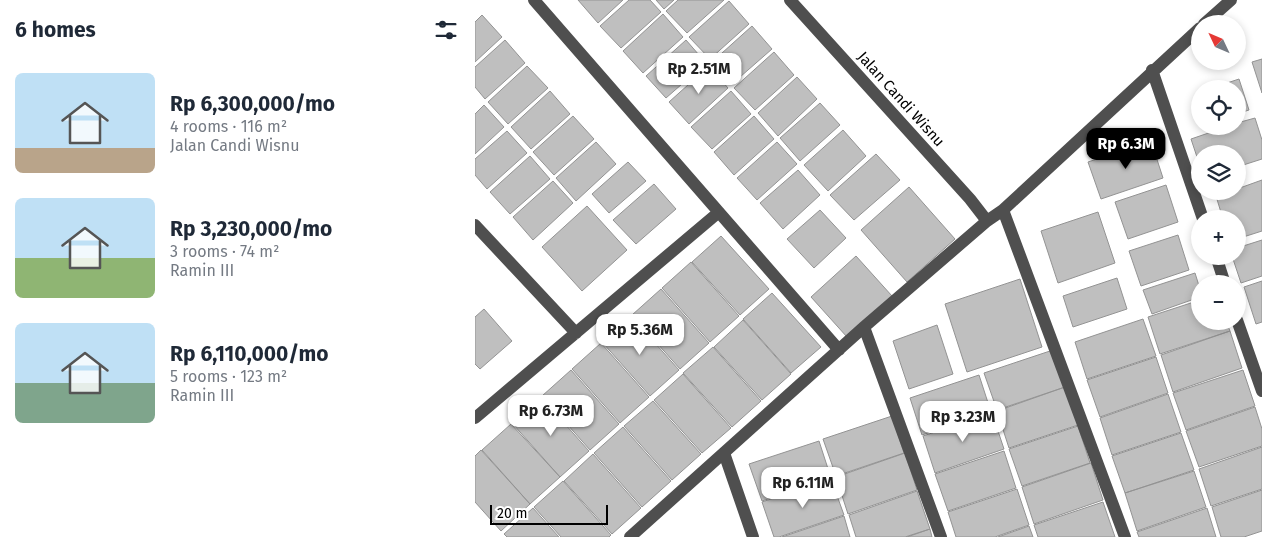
<!DOCTYPE html>
<meta charset="utf-8">
<style>
:root{--surface:#fff;--page:#f6f6f7;--text:#1f2937;--muted:#747a83;--accent:#000}
body{margin:0;font-family:"Fira Sans",sans-serif;background:var(--page);color:var(--text);height:100vh;display:flex;flex-direction:column;font-size:19px;white-space:nowrap}
*{box-sizing:border-box;margin:0}
p{font-size:16px;color:var(--muted)}
.icon{flex:none;width:28px;height:28px;fill:none;stroke:currentColor;stroke-width:2;stroke-linecap:round;stroke-linejoin:round}
.map{position:relative;flex:1;overflow:hidden}
.panel{display:flex;flex-direction:column;background:var(--surface);width:475px}
.panel>*{flex:none}
.needle{width:32px;rotate:314deg}
.tools{position:absolute;left:716px;top:15px;display:grid;gap:10px}
.tools a{display:grid;place-items:center;width:55px;height:55px;border-radius:50%;background:var(--surface);box-shadow:0 2px 8px #0003;font-size:25px}
.scale{position:absolute;left:15px;bottom:12px;width:118px;box-sizing:border-box;padding-left:5px;border:2px solid #000;border-top:0;font-size:14px;line-height:18px;white-space:nowrap;color:#000;-webkit-text-stroke:4px #fff;paint-order:stroke}
.price{position:absolute;translate:-50% -42px;padding:0 11px;border-radius:10px;background:#fff;color:#222;font-size:16px;line-height:32px;filter:drop-shadow(0 1px 2px #0008)}
.price::after{content:'';position:absolute;left:50%;top:30px;width:15px;height:11px;margin-left:-8px;background:inherit;clip-path:polygon(0 0,100% 0,50% 100%)}
.price.on{background:var(--accent);color:#fff}
ul{padding:0;list-style:none}
li{display:flex;align-items:center;gap:15px;height:125px;padding:0 15px}
li span{display:grid;place-items:center;flex:none;width:140px;height:100px;border-radius:8px;color:#555}
li>.icon{margin-inline-start:auto}
span .icon{width:60px;height:60px;fill:#fffc;stroke-width:1}
li b{font-size:21px}
h2{display:flex;justify-content:space-between;align-items:center;height:60px;padding:0 15px;font-size:21px}
main{display:flex;flex:1;min-height:0}
.map>svg:first-child{display:block}
.building{fill:#bfbfbf;stroke:#939393}
.lines{fill:none;stroke-linecap:round;stroke-linejoin:round}
.minor{stroke:#4f4f4f;stroke-width:12}
.labels{text-anchor:middle;stroke-width:4.5;stroke-linejoin:round;paint-order:stroke}
.street-label{font-size:15px;fill:#000;stroke:#fff}
</style>
<main>
<section class="panel">
<h2>6 homes<svg class="icon" aria-label="filters" viewBox="0 0 24 24"><path d="M4 7h16M4 17h16"/><circle cx="9" cy="7" r="2"/><circle cx="15" cy="17" r="2"/></svg></h2>
<ul>
<li><span style="background:linear-gradient(#bfe0f5 75%,#b9a48a 0)"><svg class="icon" aria-label="home" viewBox="0 0 24 24"><path d="M3 11l9-7 9 7M6 9v11h12V9"/></svg></span><div><b>Rp 6,300,000/mo</b><p>4 rooms · 116 m²</p><p>Jalan Candi Wisnu</p></div></li>
<li><span style="background:linear-gradient(#bfe0f5 60%,#8fb573 0)"><svg class="icon" aria-label="home" viewBox="0 0 24 24"><path d="M3 11l9-7 9 7M6 9v11h12V9"/></svg></span><div><b>Rp 3,230,000/mo</b><p>3 rooms · 74 m²</p><p>Ramin III</p></div></li>
<li><span style="background:linear-gradient(#bfe0f5 60%,#7fa58c 0)"><svg class="icon" aria-label="home" viewBox="0 0 24 24"><path d="M3 11l9-7 9 7M6 9v11h12V9"/></svg></span><div><b>Rp 6,110,000/mo</b><p>5 rooms · 123 m²</p><p>Ramin III</p></div></li>
</ul>
</section>
<div class="map">
<svg width="787" height="537" viewBox="0 0 787 537">
<rect width="100%" height="100%" fill="#fff"/>
<path class="building" d="M 103,0 L 148,0 L 123,23 Z
M 154,0 L 175,0 L 186,12 L 146,48 L 125,26 Z
M 181,0 L 199,0 L 189,9 Z
M 203,0 L 249,0 L 212,33 L 191,11 Z
M 254,1 L 274,24 L 235,59 L 214,37 Z
M 188,14 L 208,37 L 168,73 L 148,51 Z
M 7,15 L 27,37 L 0,62 L 0,22 Z
M 277,26 L 297,49 L 257,84 L 237,62 Z
M 30,40 L 50,63 L 10,99 L 0,87 L 0,67 Z
M 211,40 L 231,63 L 191,98 L 171,76 Z
M 299,52 L 319,75 L 280,110 L 259,88 Z
M 787,59 L 787,93 L 777,62 Z
M 52,66 L 73,88 L 33,124 L 13,102 Z
M 234,66 L 253,88 L 214,124 L 194,102 Z
M 322,77 L 342,99 L 303,136 L 283,113 Z
M 764,79 L 774,110 L 762,114 L 762,89 L 734,89 Z
M 75,91 L 95,114 L 56,149 L 36,127 Z
M 256,91 L 276,114 L 237,149 L 216,127 Z
M 345,103 L 365,125 L 325,161 L 305,138 Z
M 9,105 L 29,127 L 0,154 L 0,114 Z
M 98,116 L 119,139 L 79,175 L 58,152 Z
M 279,116 L 299,139 L 259,175 L 239,152 Z
M 780,118 L 787,140 L 787,159 L 762,167 L 762,154 L 725,154 L 725,166 L 716,139 L 754,126 L 762,126 L 762,123 Z
M 368,130 L 391,156 L 353,191 L 329,165 Z
M 32,131 L 52,153 L 12,189 L 0,175 L 0,159 Z
M 676,141 L 688,178 L 626,199 L 613,162 Z
M 121,142 L 141,164 L 101,201 L 81,178 Z
M 302,142 L 322,164 L 282,200 L 262,178 Z
M 401,154 L 425,180 L 379,220 L 355,195 Z
M 55,156 L 75,179 L 35,214 L 15,192 Z
M 153,162 L 171,181 L 134,213 L 117,194 Z
M 323,170 L 345,195 L 308,229 L 285,203 Z
M 787,180 L 787,231 L 762,239 L 762,219 L 748,219 L 741,196 L 755,191 L 762,191 L 762,189 Z
M 78,181 L 98,203 L 58,240 L 38,217 Z
M 179,184 L 201,209 L 161,244 L 138,220 Z
M 691,185 L 703,222 L 653,239 L 640,202 Z
M 434,187 L 480,239 L 432,282 L 386,230 Z
M 112,206 L 152,250 L 107,291 L 67,247 Z
M 345,210 L 371,238 L 339,268 L 312,239 Z
M 623,212 L 640,263 L 583,283 L 566,231 Z
M 703,235 L 714,270 L 666,286 L 654,251 Z
M 246,236 L 294,289 L 265,315 L 217,262 Z
M 787,240 L 787,276 L 766,283 L 757,256 L 762,256 L 762,248 Z
M 381,256 L 417,296 L 372,337 L 336,297 Z
M 216,262 L 264,316 L 235,342 L 187,288 Z
M 720,273 L 725,289 L 725,297 L 677,314 L 668,290 Z
M 642,278 L 652,309 L 598,327 L 588,296 Z
M 545,279 L 567,347 L 492,372 L 470,304 Z
M 787,281 L 787,322 L 781,324 L 769,287 Z
M 186,289 L 234,343 L 205,369 L 157,315 Z
M 297,293 L 346,347 L 316,373 L 268,319 Z
M 725,300 L 725,321 L 751,321 L 755,331 L 685,354 L 673,317 Z
M 9,309 L 37,341 L 5,369 L 0,364 L 0,317 Z
M 156,316 L 204,370 L 175,396 L 127,342 Z
M 668,319 L 681,356 L 612,379 L 600,342 Z
M 268,320 L 316,374 L 287,400 L 239,347 Z
M 462,325 L 478,374 L 434,389 L 418,341 Z
M 755,331 L 767,368 L 698,392 L 686,355 Z
M 126,343 L 174,397 L 145,423 L 97,369 Z
M 238,347 L 286,401 L 257,427 L 208,373 Z
M 578,350 L 590,387 L 522,410 L 509,373 Z
M 681,357 L 693,393 L 625,417 L 612,380 Z
M 96,370 L 144,424 L 115,450 L 67,396 Z
M 768,370 L 780,406 L 711,430 L 698,393 Z
M 208,374 L 256,428 L 227,453 L 179,400 Z
M 504,375 L 516,412 L 447,435 L 435,398 Z
M 590,387 L 603,425 L 534,448 L 522,411 Z
M 693,394 L 706,432 L 637,455 L 625,418 Z
M 66,397 L 114,451 L 85,477 L 37,423 Z
M 178,401 L 226,454 L 197,480 L 149,426 Z
M 780,407 L 787,429 L 787,446 L 724,467 L 711,431 Z
M 517,413 L 529,449 L 460,473 L 448,436 Z
M 417,416 L 429,453 L 361,476 L 348,439 Z
M 36,424 L 85,477 L 55,504 L 7,450 Z
M 603,426 L 615,463 L 547,486 L 534,449 Z
M 148,427 L 196,481 L 167,507 L 119,453 Z
M 706,433 L 719,470 L 650,493 L 637,456 Z
M 344,441 L 356,478 L 287,501 L 274,464 Z
M 787,447 L 787,489 L 736,506 L 724,469 Z
M 6,450 L 55,504 L 26,531 L 0,502 L 0,456 Z
M 529,451 L 541,488 L 473,511 L 460,474 Z
M 430,453 L 442,490 L 373,514 L 361,477 Z
M 118,454 L 166,508 L 137,534 L 89,481 Z
M 616,463 L 628,500 L 559,524 L 547,487 Z
M 719,471 L 731,507 L 662,531 L 650,493 Z
M 356,479 L 369,515 L 304,537 L 299,537 L 287,502 Z
M 88,481 L 136,535 L 134,537 L 86,537 L 59,507 Z
M 542,489 L 554,525 L 520,537 L 481,537 L 473,512 Z
M 787,490 L 787,531 L 769,537 L 746,537 L 737,507 Z
M 442,491 L 455,529 L 430,537 L 381,537 L 374,515 Z
M 628,502 L 640,537 L 563,537 L 559,525 Z
M 58,508 L 84,537 L 32,537 L 29,534 Z
M 732,508 L 741,537 L 664,537 L 662,532 Z
M 369,516 L 375,537 L 307,537 Z
M 554,526 L 558,537 L 523,537 Z
M 455,529 L 457,537 L 432,537 Z"/>
<g class="lines">
<path class="minor" d="M 59,0 L 364,350
M 315,0 L 495,199 L 512,221
M 729,24 L 756,0
M 677,70 L 728,219
M 528,210 L 650,537
M 0,225 L 101,333
M 741,256 L 750,284
M 762,320 L 787,391
M 389,327 L 466,537
M 0,418 L 244,212
M 249,453 L 278,537
M 155,537 L 389,327 L 512,221 L 528,210 L 725,28"/>
</g>
<g class="labels">
<g class="street-label">
<text transform="translate(426 99) rotate(48)" y="5">Jalan Candi Wisnu</text>
</g>
</g>
</svg>
<div class="tools">
<a><svg class="needle" viewBox="-14 -14 28 28"><path d="M0-13l5 13h-10z" fill="#e53935"/><path d="M0 13l5-13h-10z" fill="#747a83"/></svg></a>
<a><svg class="icon" aria-label="locate" viewBox="0 0 24 24"><circle cx="12" cy="12" r="6"/><path d="M12 2v4M12 18v4M2 12h4M18 12h4"/></svg></a>
<a><svg class="icon" aria-label="layers" viewBox="0 0 24 24"><path d="M12 4l9 5-9 5-9-5zM3 14l9 5 9-5"/></svg></a>
<a>+</a>
<a>−</a>
</div>
<div class="scale">20 m</div>
<b class="price" style="left:224px;top:95px">Rp 2.51M</b>
<b class="price on" style="left:651px;top:170px">Rp 6.3M</b>
<b class="price" style="left:165px;top:356px">Rp 5.36M</b>
<b class="price" style="left:76px;top:437px">Rp 6.73M</b>
<b class="price" style="left:488px;top:443px">Rp 3.23M</b>
<b class="price" style="left:328px;top:509px">Rp 6.11M</b>
</div>
</main>
